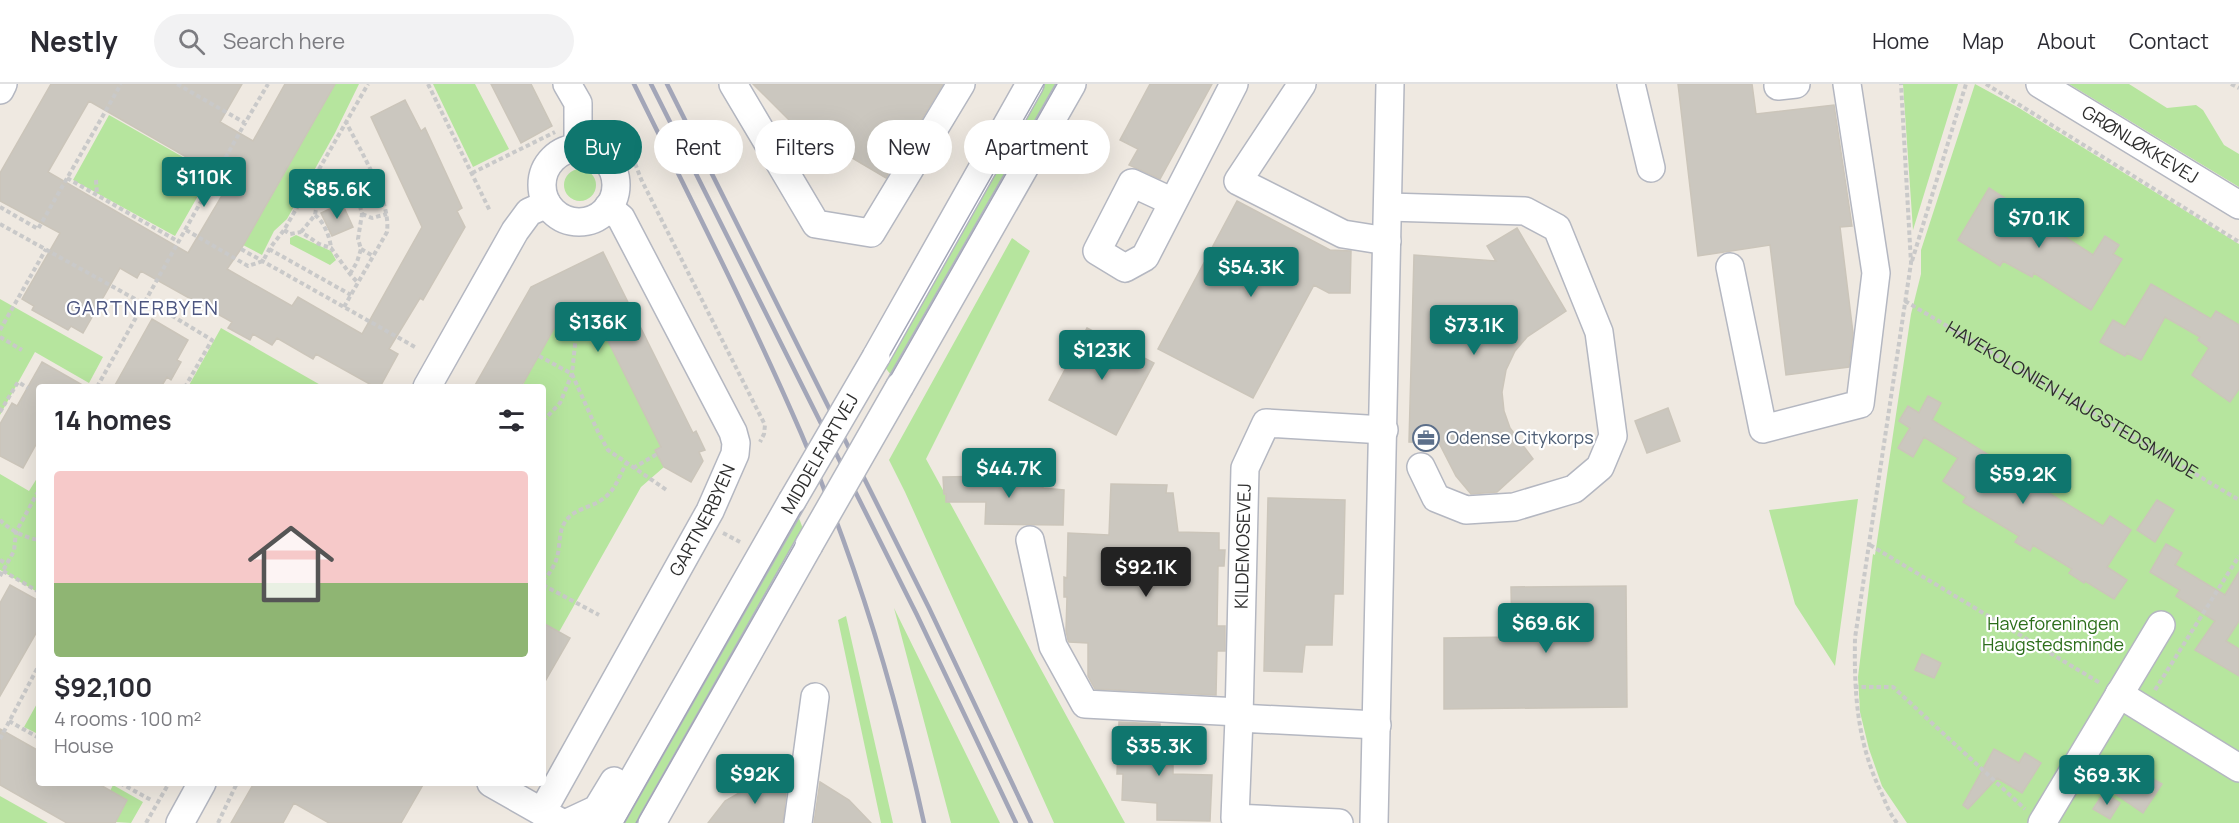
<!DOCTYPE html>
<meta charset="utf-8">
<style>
:root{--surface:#fff;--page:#f2f2f3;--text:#2b2b33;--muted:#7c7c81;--line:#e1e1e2;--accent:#0f766e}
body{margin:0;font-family:Manrope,sans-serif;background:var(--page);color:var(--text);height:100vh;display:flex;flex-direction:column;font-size:22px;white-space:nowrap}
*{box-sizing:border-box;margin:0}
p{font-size:20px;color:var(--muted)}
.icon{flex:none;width:33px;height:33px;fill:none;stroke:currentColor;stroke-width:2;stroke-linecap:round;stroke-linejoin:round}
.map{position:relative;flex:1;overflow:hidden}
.details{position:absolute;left:36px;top:300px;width:510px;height:402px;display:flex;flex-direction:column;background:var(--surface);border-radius:6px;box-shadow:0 6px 24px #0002}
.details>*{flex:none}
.banner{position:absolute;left:564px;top:36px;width:570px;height:54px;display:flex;gap:12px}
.price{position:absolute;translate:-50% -51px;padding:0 14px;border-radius:6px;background:var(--accent);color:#fff;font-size:20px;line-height:39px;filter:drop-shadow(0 2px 3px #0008)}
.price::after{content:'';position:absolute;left:50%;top:36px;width:18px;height:14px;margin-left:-9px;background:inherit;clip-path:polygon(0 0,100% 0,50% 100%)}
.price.current{background:#222;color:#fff}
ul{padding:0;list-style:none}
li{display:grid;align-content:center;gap:12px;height:318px;padding:0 18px}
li+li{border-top:2px solid var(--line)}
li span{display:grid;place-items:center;height:186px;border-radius:6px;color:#555}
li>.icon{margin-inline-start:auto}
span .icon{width:108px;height:108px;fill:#fffc;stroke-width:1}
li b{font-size:26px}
h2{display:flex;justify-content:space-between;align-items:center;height:72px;padding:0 18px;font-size:26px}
.tag{padding:0 21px;border-radius:27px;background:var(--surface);box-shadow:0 6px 24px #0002;font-size:21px;line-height:54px}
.tag.current{background:var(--accent);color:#fff}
header{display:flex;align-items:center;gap:36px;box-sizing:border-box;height:84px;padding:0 30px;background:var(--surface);border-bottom:2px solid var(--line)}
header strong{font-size:28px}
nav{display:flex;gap:33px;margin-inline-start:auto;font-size:21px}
.search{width:420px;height:54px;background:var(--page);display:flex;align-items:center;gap:15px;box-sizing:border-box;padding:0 21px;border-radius:33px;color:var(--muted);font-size:22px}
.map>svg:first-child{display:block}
.green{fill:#b6e59e}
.building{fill:#cbc7bf;stroke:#cbc5ba;stroke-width:1.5;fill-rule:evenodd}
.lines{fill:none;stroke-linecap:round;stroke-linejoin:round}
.minor-casing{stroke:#b4b7c1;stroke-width:30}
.path{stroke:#c9c9c9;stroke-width:4;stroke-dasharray:4.5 3;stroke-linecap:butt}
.minor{stroke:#fff;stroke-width:27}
.tram{stroke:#a3a6b8;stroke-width:1.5}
.rail{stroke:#a3a6b8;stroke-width:4.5}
.minor-bridge-casing{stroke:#b4b7c1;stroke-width:30;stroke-linecap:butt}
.minor-bridge{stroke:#fff;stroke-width:27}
.labels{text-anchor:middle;stroke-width:4.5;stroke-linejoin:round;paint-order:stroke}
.street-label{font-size:18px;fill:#2e2e2e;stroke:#fff}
.service-label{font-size:18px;fill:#4e5e75;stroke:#fff;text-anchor:start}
.park-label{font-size:18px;fill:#2c6e1b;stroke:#fff}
.neighbourhood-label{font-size:20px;letter-spacing:1.5px;fill:#4d5680;stroke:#fff}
</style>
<header>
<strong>Nestly</strong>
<div class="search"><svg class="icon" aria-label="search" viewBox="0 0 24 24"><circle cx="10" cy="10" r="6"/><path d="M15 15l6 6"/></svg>Search here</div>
<nav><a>Home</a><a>Map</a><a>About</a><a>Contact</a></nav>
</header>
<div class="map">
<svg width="2239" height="739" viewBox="0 0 2239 739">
<rect width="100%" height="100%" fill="#efe9e1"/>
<path class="green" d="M 335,0 L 359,0 L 335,49 L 287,135 L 274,147 L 262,171 L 243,161 Z
M 433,0 L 475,0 L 509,65 L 473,83 Z
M 1038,0 L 1063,0 L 895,296 L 880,277 Z
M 1903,0 L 1958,0 L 1913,146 Z
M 1975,0 L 2019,24 L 2239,160 L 2239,739 L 1907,739 L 1882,702 L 1869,665 L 1860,628 L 1858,593 L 1873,470 L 1875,471 L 1911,230 L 1921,190 L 1921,166 Z
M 2069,0 L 2129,0 L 2167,24 L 2196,21 L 2203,26 L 2224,61 L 2239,70 L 2239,103 Z
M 109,31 L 211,89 L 175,152 L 73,96 Z
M564 101a16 16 0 1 1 32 0a16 16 0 1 1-32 0Z
M 296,151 L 331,167 L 336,176 L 330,181 L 290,160 L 290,154 Z
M 1012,154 L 1030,167 L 926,375 L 1125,739 L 1054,739 L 905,408 L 889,376 Z
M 0,215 L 103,273 L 89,299 L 35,268 L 0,331 Z
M 596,216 L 602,245 L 661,363 L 656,366 L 664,383 L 641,403 L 559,548 L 543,539 L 543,303 L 527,303 L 523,299 L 560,234 Z
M 221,244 L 324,303 L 188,303 Z
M 0,390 L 29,407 L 39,391 L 39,509 L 0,486 Z
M 1858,415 L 1835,582 L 1795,520 L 1769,426 Z
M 796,426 L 806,453 L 644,739 L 617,739 Z
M 894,524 L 1000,739 L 951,739 Z
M 846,532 L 893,739 L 881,739 L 838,536 Z
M 39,616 L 39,648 L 38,650 L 24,643 Z
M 113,701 L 143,718 L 131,739 L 115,738 L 127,716 L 110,707 Z
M 0,712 L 48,739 L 0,739 Z"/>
<path class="building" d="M 51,0 L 242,0 L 220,38 L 253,57 L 285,0 L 335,0 L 241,165 L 227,185 L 292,222 L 298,213 L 362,250 L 422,143 L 371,33 L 405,16 L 421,47 L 425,44 L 462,124 L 457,127 L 465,143 L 423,216 L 420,214 L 389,265 L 398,270 L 380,303 L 375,303 L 316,270 L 313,275 L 277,254 L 272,261 L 253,250 L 250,256 L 228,244 L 232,238 L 141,187 L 137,194 L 120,184 L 83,249 L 71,242 L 68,246 L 32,226 L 34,222 L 22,215 L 60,149 L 0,117 L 0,89 ZM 89,17 L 230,98 L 188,169 L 48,88 Z
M 491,0 L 531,0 L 552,42 L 521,59 Z
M 753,0 L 943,0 L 886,94 L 791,38 Z
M 1150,0 L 1212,0 L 1160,95 L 1129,81 L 1138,65 L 1120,56 Z
M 1678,0 L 1752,0 L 1756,30 L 1834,21 L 1852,142 L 1840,143 L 1853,249 L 1849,283 L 1786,291 L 1770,161 L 1698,172 Z
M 1989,104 L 2093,171 L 2105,152 L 2119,161 L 2113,170 L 2122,175 L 2091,226 L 2034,189 L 2032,193 L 2003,177 L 2000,182 L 1958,156 Z
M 1237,117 L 1330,166 L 1351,167 L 1350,209 L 1329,209 L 1314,201 L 1253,314 L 1158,265 Z
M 342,119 L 353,143 L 332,152 L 321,129 Z
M 1517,144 L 1566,227 L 1527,253 L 1515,267 L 1506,286 L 1502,308 L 1504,327 L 1510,344 L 1533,375 L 1497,408 L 1471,410 L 1456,392 L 1439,359 L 1409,358 L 1414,171 L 1496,177 L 1487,162 Z
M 603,168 L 693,349 L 696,347 L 705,366 L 699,368 L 703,377 L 691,398 L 664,383 L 655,366 L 661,363 L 589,219 L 560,234 L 521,303 L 474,303 L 531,203 Z
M 2151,200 L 2211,235 L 2216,227 L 2239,241 L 2239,305 L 2230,318 L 2192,291 L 2209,264 L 2198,256 L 2200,253 L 2165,233 L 2141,276 L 2127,269 L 2125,272 L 2100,258 L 2113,236 L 2125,243 Z
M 152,235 L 188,256 L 177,276 L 181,278 L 171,296 L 167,293 L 161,303 L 114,303 Z
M 1087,244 L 1154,279 L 1116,351 L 1049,316 Z
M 42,278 L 86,303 L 39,303 L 39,355 L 23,384 L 0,372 L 0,340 L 12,319 L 17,322 Z
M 1928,312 L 1941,319 L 1932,336 L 2005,381 L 2003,385 L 2040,406 L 2041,404 L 2103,442 L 2110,432 L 2131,446 L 2107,483 L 2127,496 L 2114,515 L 2085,497 L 2084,499 L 2069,489 L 2072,485 L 2033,461 L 2030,467 L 2015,458 L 2019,452 L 1963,418 L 1966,413 L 1943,397 L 1958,374 L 1924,353 L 1913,373 L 1898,364 L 1910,344 L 1899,337 L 1908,322 L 1919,329 Z
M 1668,324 L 1680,357 L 1647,369 L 1635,337 Z
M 1043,391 L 1043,404 L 1064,406 L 1063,441 L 985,440 L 986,418 L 946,418 L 946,410 L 944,410 L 943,393 Z
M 1111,400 L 1167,401 L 1166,409 L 1173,409 L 1178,448 L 1219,449 L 1219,466 L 1225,466 L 1224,482 L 1218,482 L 1217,542 L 1225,542 L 1225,567 L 1217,567 L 1216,611 L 1095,605 L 1088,592 L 1088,559 L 1069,558 L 1068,556 L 1066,547 L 1067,513 L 1064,513 L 1064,493 L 1067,494 L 1068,449 L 1109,451 Z
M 1268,414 L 1345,416 L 1343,510 L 1334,510 L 1332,561 L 1305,561 L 1302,588 L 1264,587 Z
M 2157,416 L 2174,426 L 2155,458 L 2137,446 Z
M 2166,460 L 2182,469 L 2175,481 L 2225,511 L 2239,488 L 2239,537 L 2226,557 L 2239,565 L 2239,592 L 2195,566 L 2215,537 L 2176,512 L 2180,506 L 2150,488 Z
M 10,501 L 39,517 L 39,544 L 0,612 L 0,519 Z
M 1626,502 L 1627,623 L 1444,625 L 1444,554 L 1512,553 L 1511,503 Z
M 543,539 L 570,554 L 543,601 Z
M 1922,570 L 1941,579 L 1934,594 L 1915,586 Z
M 1119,638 L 1160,640 L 1161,682 L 1173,681 L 1173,690 L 1212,691 L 1210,737 L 1157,736 L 1157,719 L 1122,716 L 1123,690 L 1117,690 Z
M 0,645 L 39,667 L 39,699 L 97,699 L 127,716 L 115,739 L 67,739 L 0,701 Z
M 1994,665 L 2019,679 L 2025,669 L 2041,679 L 2022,709 L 1997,694 L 1968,725 L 1963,721 Z
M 2126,679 L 2162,700 L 2143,729 L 2111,707 Z
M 785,694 L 786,708 L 783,739 L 708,739 L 725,717 L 753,701 Z
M 820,698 L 849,716 L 871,739 L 814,739 Z
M 254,699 L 424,699 L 401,739 L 329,739 L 294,719 L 283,739 L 231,739 Z
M 2104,708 L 2120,719 L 2110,735 L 2093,725 Z"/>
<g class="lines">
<defs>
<g id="minor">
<path d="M 567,0 L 578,19 L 578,64"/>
<path d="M 733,0 L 816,140 L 871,149 L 961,0"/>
<path d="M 1302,0 L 1238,97 L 1343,150 L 1387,157"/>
<path d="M 1631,0 L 1651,84"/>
<path id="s2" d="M 2040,0 L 2239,121"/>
<path d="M 1778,2 L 1796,0"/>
<path d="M 0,6 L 3,0"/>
<circle cx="579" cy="101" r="37"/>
<path d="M 1173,118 L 1132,99 L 1097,167 L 1125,184 L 1145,173 L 1234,0"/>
<path d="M 1388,123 L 1525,127 L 1557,144 L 1599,248 L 1613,352 L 1600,383 L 1574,405 L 1514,423 L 1466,426 L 1436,414 L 1421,383"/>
<path d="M 1730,183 L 1763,345 L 1860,320 L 1876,189 L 1847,0"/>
<path d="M 876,273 L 1030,0"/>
<path d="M 900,302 L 1072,0"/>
<path d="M 427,303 L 515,147 L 529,128 L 547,120"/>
<path d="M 1030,456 L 1053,562 L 1085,620 L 1239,628"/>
<path d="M 2119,610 L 2239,684"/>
<path id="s3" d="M 1239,634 L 1245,384 L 1266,339 L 1384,346"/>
<path d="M 491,699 L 542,728"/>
<path d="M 180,739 L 202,699"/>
<path id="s4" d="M 562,739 L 542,728 L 710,427 L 735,370 L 736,359 L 733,348 L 621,134 L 608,123"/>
<path d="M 567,739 L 597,725 L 614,697"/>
<path d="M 608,739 L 792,417"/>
<path d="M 652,739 L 809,461"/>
<path d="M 798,739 L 815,613"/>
<path d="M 1339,739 L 1235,734 L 1239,634 L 1377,641"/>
<path d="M 1374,739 L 1390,0"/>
<path d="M 2042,739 L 2161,541"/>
</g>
</defs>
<use href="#minor" class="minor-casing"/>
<g class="path">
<path d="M 177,0 L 245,39 L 268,0"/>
<path d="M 428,0 L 490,127"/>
<path d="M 1986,0 L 2239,158"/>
<path d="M 2231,0 L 2239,4"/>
<path d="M 601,44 L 627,58 L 641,95 L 765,341 L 764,350 L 760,358"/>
<path d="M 472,89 L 555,48"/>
<path d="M 67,94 L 179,158"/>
<path d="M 96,96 L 97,110"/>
<path d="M 326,102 L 333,100 L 348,102 L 371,90"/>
<path d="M 0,123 L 38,145 L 121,0"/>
<path d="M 362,130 L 372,134 L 387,130"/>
<path d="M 315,131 C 324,138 330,153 331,164"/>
<path d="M 0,140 L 144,220"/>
<path d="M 186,146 L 248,182 L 263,177 L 270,164 L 284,146 L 368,0"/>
<path d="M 284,146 L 290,150 L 301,148 L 319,160 L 331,164 L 350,190 L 358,199"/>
<path d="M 301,148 L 315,131 L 317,119 L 326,102 L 313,96"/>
<path d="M 241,165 L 415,263"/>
<path d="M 269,165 L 351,211"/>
<path d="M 361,165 L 373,172"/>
<path d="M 1912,177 L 1966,0"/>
<path d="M 350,190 L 357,178 L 361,165 L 358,155 L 362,130 L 354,99"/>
<path d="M 146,216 L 212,256 L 185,303"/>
<path id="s1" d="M 1905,217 L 2239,416"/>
<path d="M 344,223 L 387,148 C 391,116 361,68 346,38"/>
<path d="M 0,246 L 46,165"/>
<path d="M 0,253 L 22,266"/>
<path d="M 539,272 L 572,290 L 598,348 L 608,366 L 668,407"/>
<path d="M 97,303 L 245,39"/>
<path d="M 0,328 L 18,298 L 28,304"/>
<path d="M 543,337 L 560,319 L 572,290 L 576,251 L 568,230"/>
<path d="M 633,384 L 657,370"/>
<path d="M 0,436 C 10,446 25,454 39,456"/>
<path d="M 723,449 L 740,458"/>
<path d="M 1870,461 L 2100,599"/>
<path d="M 0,476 L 7,480"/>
<path d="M 3,487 L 39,508"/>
<path d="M 0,492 L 14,467 L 16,448 L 39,406"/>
<path d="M 543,497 C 550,489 556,480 558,469 C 560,459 559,447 565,438 C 574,424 592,424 604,414 C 616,405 619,392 626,380"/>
<path d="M 543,501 L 599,531"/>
<path d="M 1854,603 L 1893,603 L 2025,725"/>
<path d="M 2155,606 L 2239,472"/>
<path d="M 9,637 L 39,654"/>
<path d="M 0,655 L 39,581"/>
<path d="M 120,699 L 151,716"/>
<path d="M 146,739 L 169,699"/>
<path d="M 218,739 L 237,699"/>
<path d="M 1897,739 C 1890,730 1886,720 1882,710 C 1857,659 1854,610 1855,554 L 1911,179 L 1901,0"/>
</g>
<use href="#minor" class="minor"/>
<path class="tram" d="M 624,739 L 1044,0
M 636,739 L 1057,0"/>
<path class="rail" d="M 634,0 C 691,116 750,231 801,349 C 855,474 895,606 924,739
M 651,0 L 917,531 L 1016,739
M 667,0 L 929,524 L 1031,739"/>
<defs>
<path id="minor-bridge" d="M 792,417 L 876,273
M 809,461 L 900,302"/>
</defs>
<use href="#minor-bridge" class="minor-bridge-casing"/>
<use href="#minor-bridge" class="minor-bridge"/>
</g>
<defs>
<symbol id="office-ring" viewBox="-11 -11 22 22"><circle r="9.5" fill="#fff" stroke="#5c6f8a" stroke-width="1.5"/><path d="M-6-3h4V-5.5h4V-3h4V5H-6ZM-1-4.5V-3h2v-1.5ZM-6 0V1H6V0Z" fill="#5c6f8a"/></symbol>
</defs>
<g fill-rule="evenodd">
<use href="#office-ring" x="1411" y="339" width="30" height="30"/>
</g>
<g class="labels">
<g class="street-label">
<text dy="6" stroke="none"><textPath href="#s2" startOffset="117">GRØNLØKKEVEJ</textPath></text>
<text dy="6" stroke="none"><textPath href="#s1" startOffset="194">HAVEKOLONIEN HAUGSTEDSMINDE</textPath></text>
<text transform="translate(820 370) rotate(-60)" y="6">MIDDELFARTVEJ</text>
<text dy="6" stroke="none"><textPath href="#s4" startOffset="356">GARTNERBYEN</textPath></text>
<text dy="6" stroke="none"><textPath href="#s3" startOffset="172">KILDEMOSEVEJ</textPath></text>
</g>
<g class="service-label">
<text x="1446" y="360">Odense Citykorps</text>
</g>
<g class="park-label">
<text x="2053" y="546">Haveforeningen<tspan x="2053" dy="21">Haugstedsminde</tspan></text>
</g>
<g class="neighbourhood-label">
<text x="143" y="231">GARTNERBYEN</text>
</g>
</g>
</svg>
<b class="price" style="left:204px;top:124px">$110K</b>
<b class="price" style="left:337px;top:136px">$85.6K</b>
<b class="price" style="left:2039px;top:165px">$70.1K</b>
<b class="price" style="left:1251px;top:214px">$54.3K</b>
<b class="price" style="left:598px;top:269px">$136K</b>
<b class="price" style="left:1474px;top:272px">$73.1K</b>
<b class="price" style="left:1102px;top:297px">$123K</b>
<b class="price" style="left:1009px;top:415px">$44.7K</b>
<b class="price" style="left:2023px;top:421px">$59.2K</b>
<b class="price current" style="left:1146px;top:514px">$92.1K</b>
<b class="price" style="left:1546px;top:570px">$69.6K</b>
<b class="price" style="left:1159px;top:693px">$35.3K</b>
<b class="price" style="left:755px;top:721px">$92K</b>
<b class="price" style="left:2107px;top:722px">$69.3K</b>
<div class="banner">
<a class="tag current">Buy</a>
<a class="tag">Rent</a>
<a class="tag">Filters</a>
<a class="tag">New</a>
<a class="tag">Apartment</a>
</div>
<section class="details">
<h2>14 homes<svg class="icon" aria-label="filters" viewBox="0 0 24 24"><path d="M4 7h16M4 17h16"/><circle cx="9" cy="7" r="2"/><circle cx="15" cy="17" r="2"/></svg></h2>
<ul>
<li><span style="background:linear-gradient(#f6c9c9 60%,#8fb573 0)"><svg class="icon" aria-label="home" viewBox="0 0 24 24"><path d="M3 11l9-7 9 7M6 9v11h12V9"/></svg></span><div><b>$92,100</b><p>4 rooms · 100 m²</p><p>House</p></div></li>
</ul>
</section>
</div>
